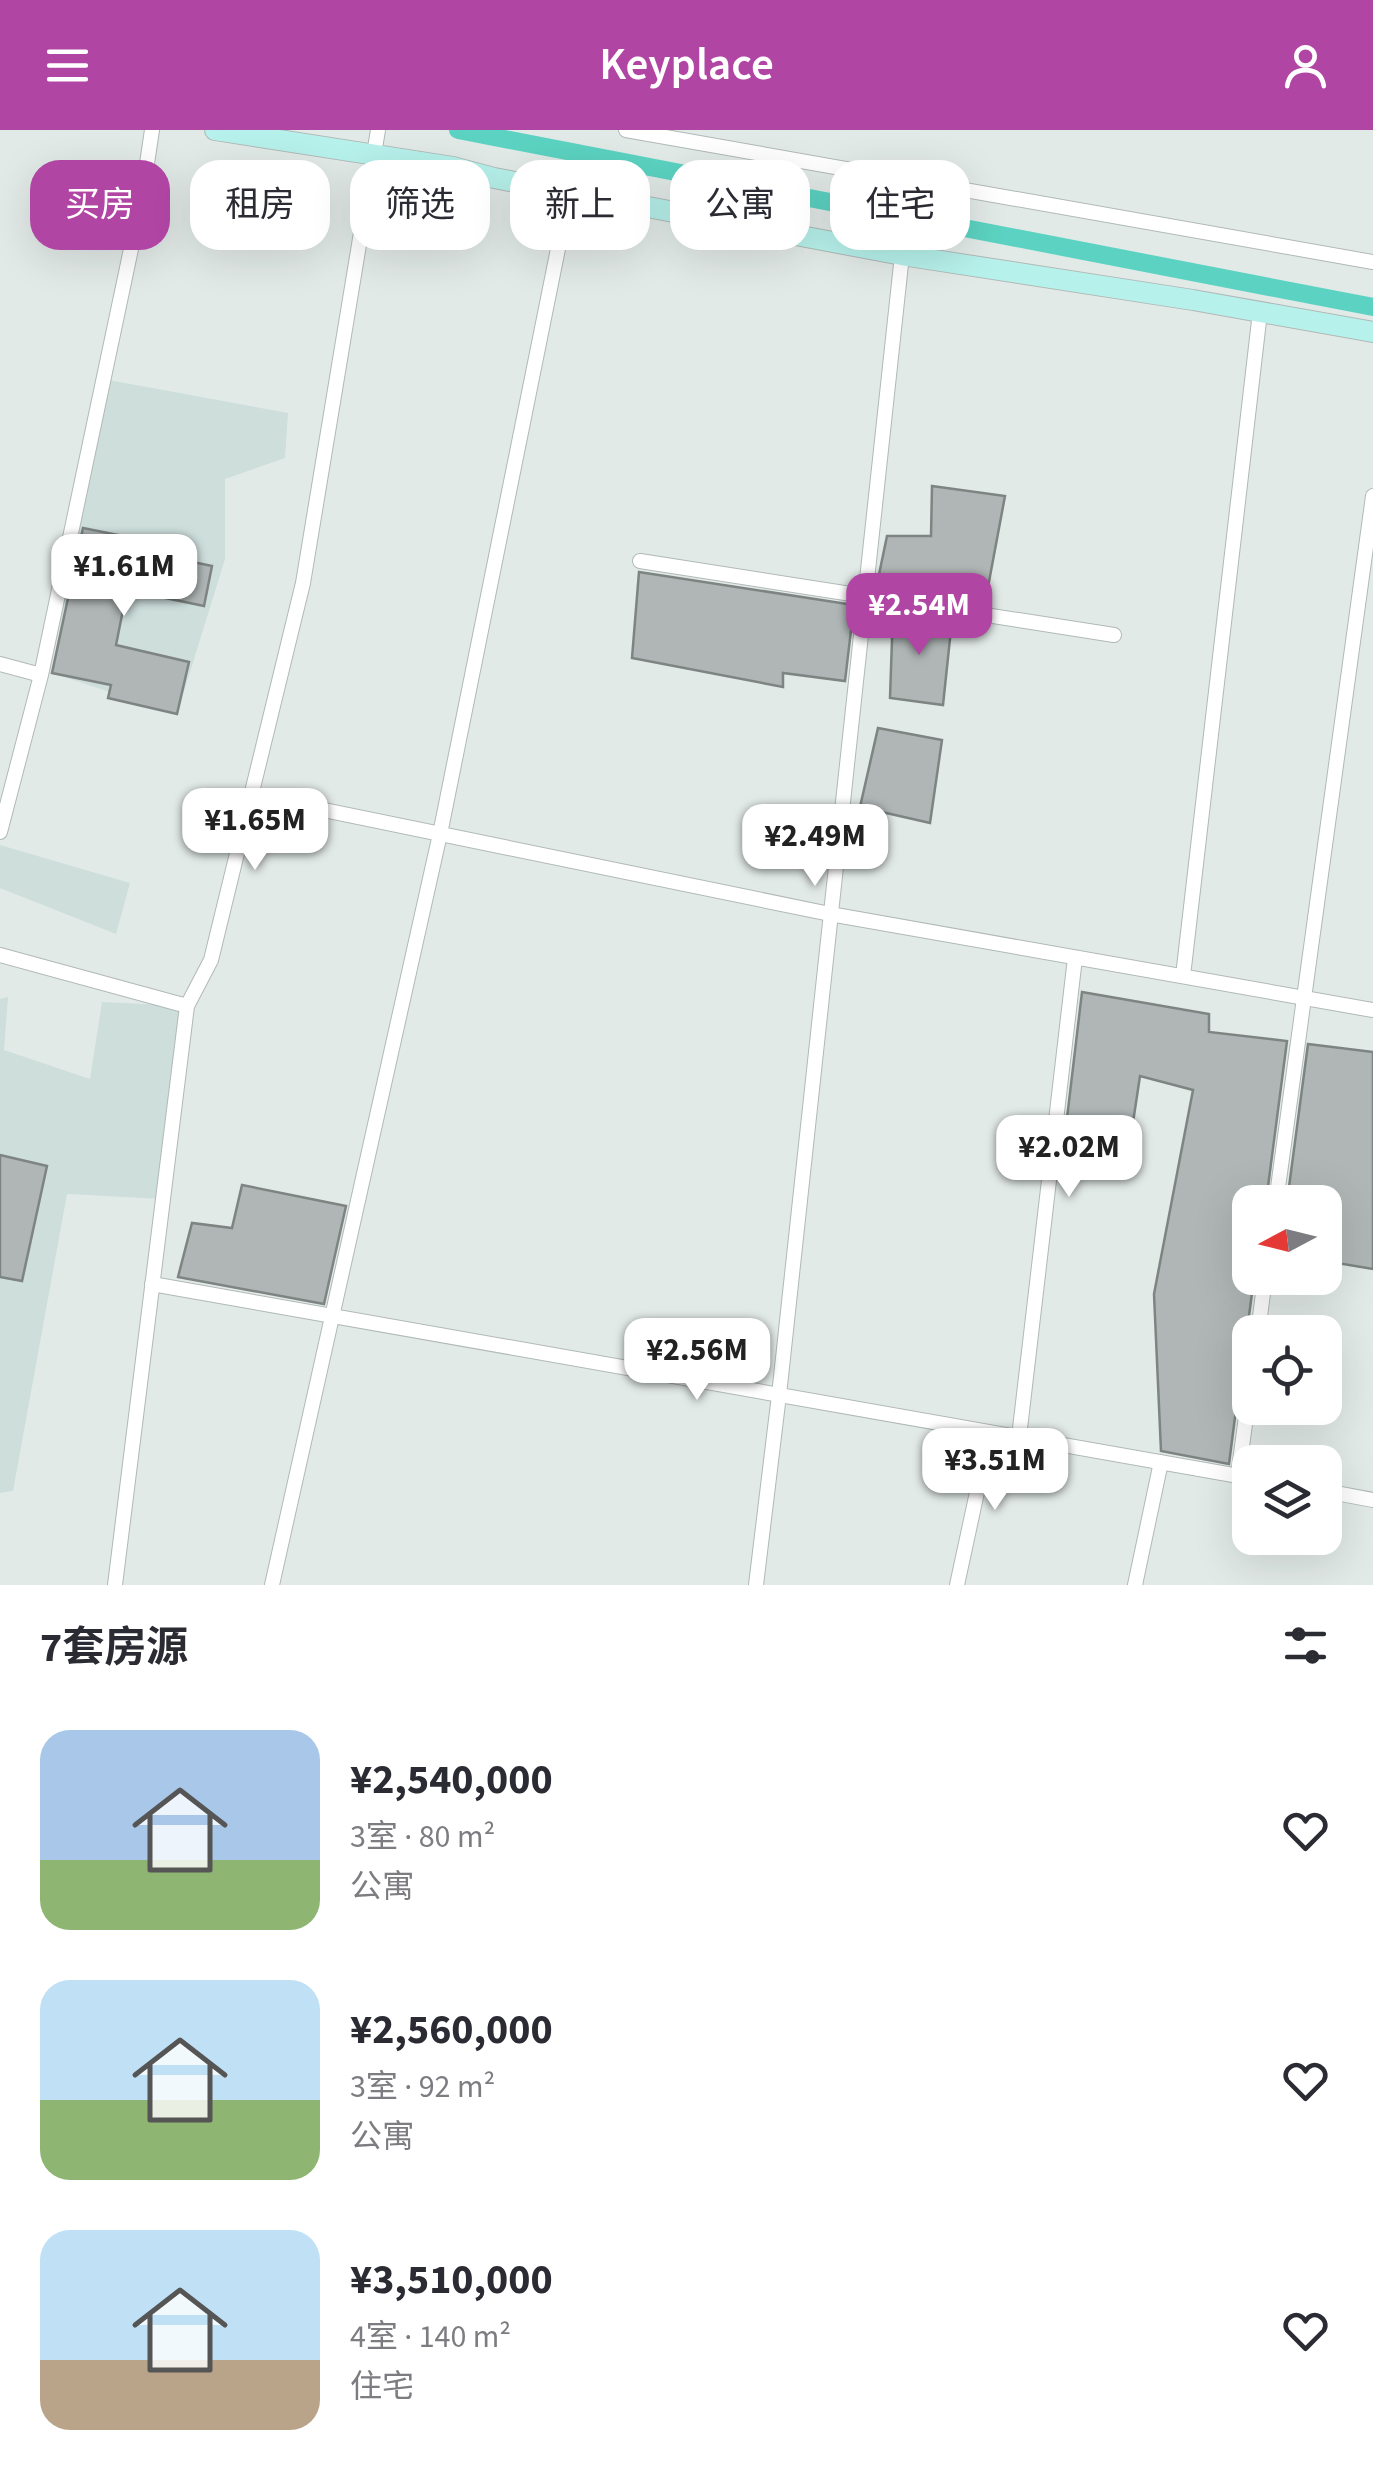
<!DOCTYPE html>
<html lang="zh">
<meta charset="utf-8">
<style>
:root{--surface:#fff;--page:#f7f7f7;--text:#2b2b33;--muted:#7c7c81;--accent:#b145a4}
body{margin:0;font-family:"Source Sans 3","Noto Sans SC",sans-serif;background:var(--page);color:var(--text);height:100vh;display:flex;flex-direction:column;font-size:38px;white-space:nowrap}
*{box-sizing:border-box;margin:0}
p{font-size:32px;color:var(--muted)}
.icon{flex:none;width:55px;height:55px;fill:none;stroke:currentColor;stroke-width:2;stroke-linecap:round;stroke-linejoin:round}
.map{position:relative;height:1455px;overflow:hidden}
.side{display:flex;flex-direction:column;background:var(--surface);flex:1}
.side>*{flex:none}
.guide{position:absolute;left:30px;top:30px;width:1315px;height:90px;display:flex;gap:20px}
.needle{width:65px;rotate:263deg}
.buttons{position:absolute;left:1232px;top:1055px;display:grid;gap:20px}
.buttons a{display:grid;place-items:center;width:110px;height:110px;border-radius:20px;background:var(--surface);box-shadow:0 10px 40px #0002;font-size:50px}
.price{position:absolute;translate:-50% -85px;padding:0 22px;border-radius:20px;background:#fff;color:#222;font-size:32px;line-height:65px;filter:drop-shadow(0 2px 5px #0008)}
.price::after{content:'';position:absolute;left:50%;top:60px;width:30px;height:22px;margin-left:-15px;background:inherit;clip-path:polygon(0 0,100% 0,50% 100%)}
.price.selected{background:var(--accent);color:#fff}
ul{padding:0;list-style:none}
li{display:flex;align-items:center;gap:30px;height:250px;padding:0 40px}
li span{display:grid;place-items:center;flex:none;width:280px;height:200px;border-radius:30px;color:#555}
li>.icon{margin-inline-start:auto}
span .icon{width:120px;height:120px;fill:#fffc;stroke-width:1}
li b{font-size:42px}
h2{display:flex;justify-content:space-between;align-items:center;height:120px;padding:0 40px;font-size:42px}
.tag{padding:0 35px;border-radius:30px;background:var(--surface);box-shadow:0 10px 40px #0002;font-size:35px;line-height:90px}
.tag.selected{background:var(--accent);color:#fff}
header{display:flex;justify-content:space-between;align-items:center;height:130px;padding:0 40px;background:var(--accent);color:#fff;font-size:45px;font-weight:600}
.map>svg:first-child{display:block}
.built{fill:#cddedb}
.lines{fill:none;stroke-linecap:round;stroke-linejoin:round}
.canal{stroke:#5cd3c2;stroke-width:18}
.building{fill:#afb6b5;stroke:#7d8482;stroke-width:2.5}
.street-casing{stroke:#b1b9b7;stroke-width:16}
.secondary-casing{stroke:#b1b9b7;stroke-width:22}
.street{stroke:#fff;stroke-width:14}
.secondary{stroke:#b7f1eb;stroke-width:20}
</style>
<header><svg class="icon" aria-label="menu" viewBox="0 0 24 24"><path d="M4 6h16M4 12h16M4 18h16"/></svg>Keyplace<svg class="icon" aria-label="person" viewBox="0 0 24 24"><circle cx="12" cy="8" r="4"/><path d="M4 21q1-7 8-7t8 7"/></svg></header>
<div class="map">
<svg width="1373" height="1455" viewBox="0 0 1373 1455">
<rect width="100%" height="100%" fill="#e2eae8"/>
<path class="built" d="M 103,249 L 288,283 L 285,328 L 225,349 L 225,429 L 177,584 L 52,543 Z
M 0,715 L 130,753 L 116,804 L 0,758 Z
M 8,867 L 4,920 L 90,949 L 102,872 L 187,876 L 163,1069 L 67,1064 L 13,1361 L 0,1363 L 0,869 Z"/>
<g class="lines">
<path class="canal" d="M 458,0 L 1373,177"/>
</g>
<path class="building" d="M 932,356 L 1005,366 L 985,473 L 893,460 L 894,457 L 877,454 L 887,406 L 931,406 Z
M 83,398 L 138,409 L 136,420 L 212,436 L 204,476 L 127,460 L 116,515 L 189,532 L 177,584 L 108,568 L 111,555 L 52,543 Z
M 639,442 L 854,475 L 845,551 L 783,543 L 783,557 L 632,528 Z
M 893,481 L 952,490 L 943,575 L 890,568 Z
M 878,598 L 942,610 L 930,693 L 860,677 Z
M 1082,862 L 1209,884 L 1209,902 L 1287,911 L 1266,1072 L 1250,1072 L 1250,1148 L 1254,1148 L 1247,1201 L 1250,1209 L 1250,1247 L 1242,1250 L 1239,1256 L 1229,1334 L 1161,1321 L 1154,1164 L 1193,960 L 1140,946 L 1132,999 L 1067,988 Z
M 1308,914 L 1373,922 L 1373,1139 L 1325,1131 L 1325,1072 L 1287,1072 Z
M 0,1025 L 47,1036 L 22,1151 L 0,1147 Z
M 242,1055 L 346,1076 L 324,1174 L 178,1147 L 192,1093 L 232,1098 Z"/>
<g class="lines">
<defs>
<path id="street" d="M 626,0 L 1373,132
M 640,431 L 1114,505
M 0,534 L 41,545
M 251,665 L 830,784 L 1373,880
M 0,702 L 41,545 L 142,67 L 152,0
M 0,825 L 187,876
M 1183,846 L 1260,182
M 1276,1072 L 1373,366
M 152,1154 L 1250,1348
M 1258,1202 L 1265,1148
M 1019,1307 L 1075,828
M 1238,1346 L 1250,1257
M 1325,1361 L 1373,1370
M 115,1455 L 187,876 L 211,830 L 303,453 L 378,0
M 272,1455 L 440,704 L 562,99 L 567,63
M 756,1455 L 779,1265 L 902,125
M 957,1455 L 990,1302
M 1135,1455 L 1161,1332"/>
<path id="secondary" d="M 215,0 L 453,37 L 494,48 L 902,125 L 1193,170 L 1373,202"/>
</defs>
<use href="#street" class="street-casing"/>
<use href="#secondary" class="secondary-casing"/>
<use href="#street" class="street"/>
<use href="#secondary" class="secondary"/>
</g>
</svg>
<div class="buttons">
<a><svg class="needle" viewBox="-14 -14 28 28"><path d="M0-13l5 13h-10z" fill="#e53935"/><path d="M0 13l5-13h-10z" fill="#7c7c81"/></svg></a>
<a><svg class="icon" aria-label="locate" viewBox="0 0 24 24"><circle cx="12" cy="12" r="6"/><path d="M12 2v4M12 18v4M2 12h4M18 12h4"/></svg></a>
<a><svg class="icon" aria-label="layers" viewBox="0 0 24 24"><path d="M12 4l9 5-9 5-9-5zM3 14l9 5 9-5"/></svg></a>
</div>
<b class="price" style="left:124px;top:489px">¥1.61M</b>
<b class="price selected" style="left:919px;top:528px">¥2.54M</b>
<b class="price" style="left:255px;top:743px">¥1.65M</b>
<b class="price" style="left:815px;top:759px">¥2.49M</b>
<b class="price" style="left:1069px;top:1070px">¥2.02M</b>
<b class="price" style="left:697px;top:1273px">¥2.56M</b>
<b class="price" style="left:995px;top:1383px">¥3.51M</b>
<div class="guide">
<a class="tag selected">买房</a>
<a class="tag">租房</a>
<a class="tag">筛选</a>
<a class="tag">新上</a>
<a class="tag">公寓</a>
<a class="tag">住宅</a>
</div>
</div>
<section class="side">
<h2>7套房源<svg class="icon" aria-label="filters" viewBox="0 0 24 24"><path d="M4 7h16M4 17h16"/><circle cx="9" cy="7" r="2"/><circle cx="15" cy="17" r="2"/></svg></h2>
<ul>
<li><span style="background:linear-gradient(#a9c7e8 65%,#8fb573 0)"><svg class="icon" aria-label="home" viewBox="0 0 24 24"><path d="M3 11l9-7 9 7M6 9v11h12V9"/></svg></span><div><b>¥2,540,000</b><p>3室 · 80 m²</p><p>公寓</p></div><svg class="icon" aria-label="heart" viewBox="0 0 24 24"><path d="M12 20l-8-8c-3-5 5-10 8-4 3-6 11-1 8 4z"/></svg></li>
<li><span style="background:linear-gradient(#bfe0f5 60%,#8fb573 0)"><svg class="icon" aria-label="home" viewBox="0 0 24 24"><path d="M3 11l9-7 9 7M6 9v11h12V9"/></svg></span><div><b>¥2,560,000</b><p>3室 · 92 m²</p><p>公寓</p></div><svg class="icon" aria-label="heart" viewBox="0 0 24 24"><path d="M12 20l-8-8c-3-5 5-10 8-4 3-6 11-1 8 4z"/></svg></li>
<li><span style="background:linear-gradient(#bfe0f5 65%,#b9a48a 0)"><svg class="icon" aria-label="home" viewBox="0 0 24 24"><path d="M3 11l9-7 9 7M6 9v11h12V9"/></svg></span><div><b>¥3,510,000</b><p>4室 · 140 m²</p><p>住宅</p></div><svg class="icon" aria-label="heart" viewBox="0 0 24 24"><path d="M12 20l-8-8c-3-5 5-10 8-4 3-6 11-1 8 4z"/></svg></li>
</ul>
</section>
